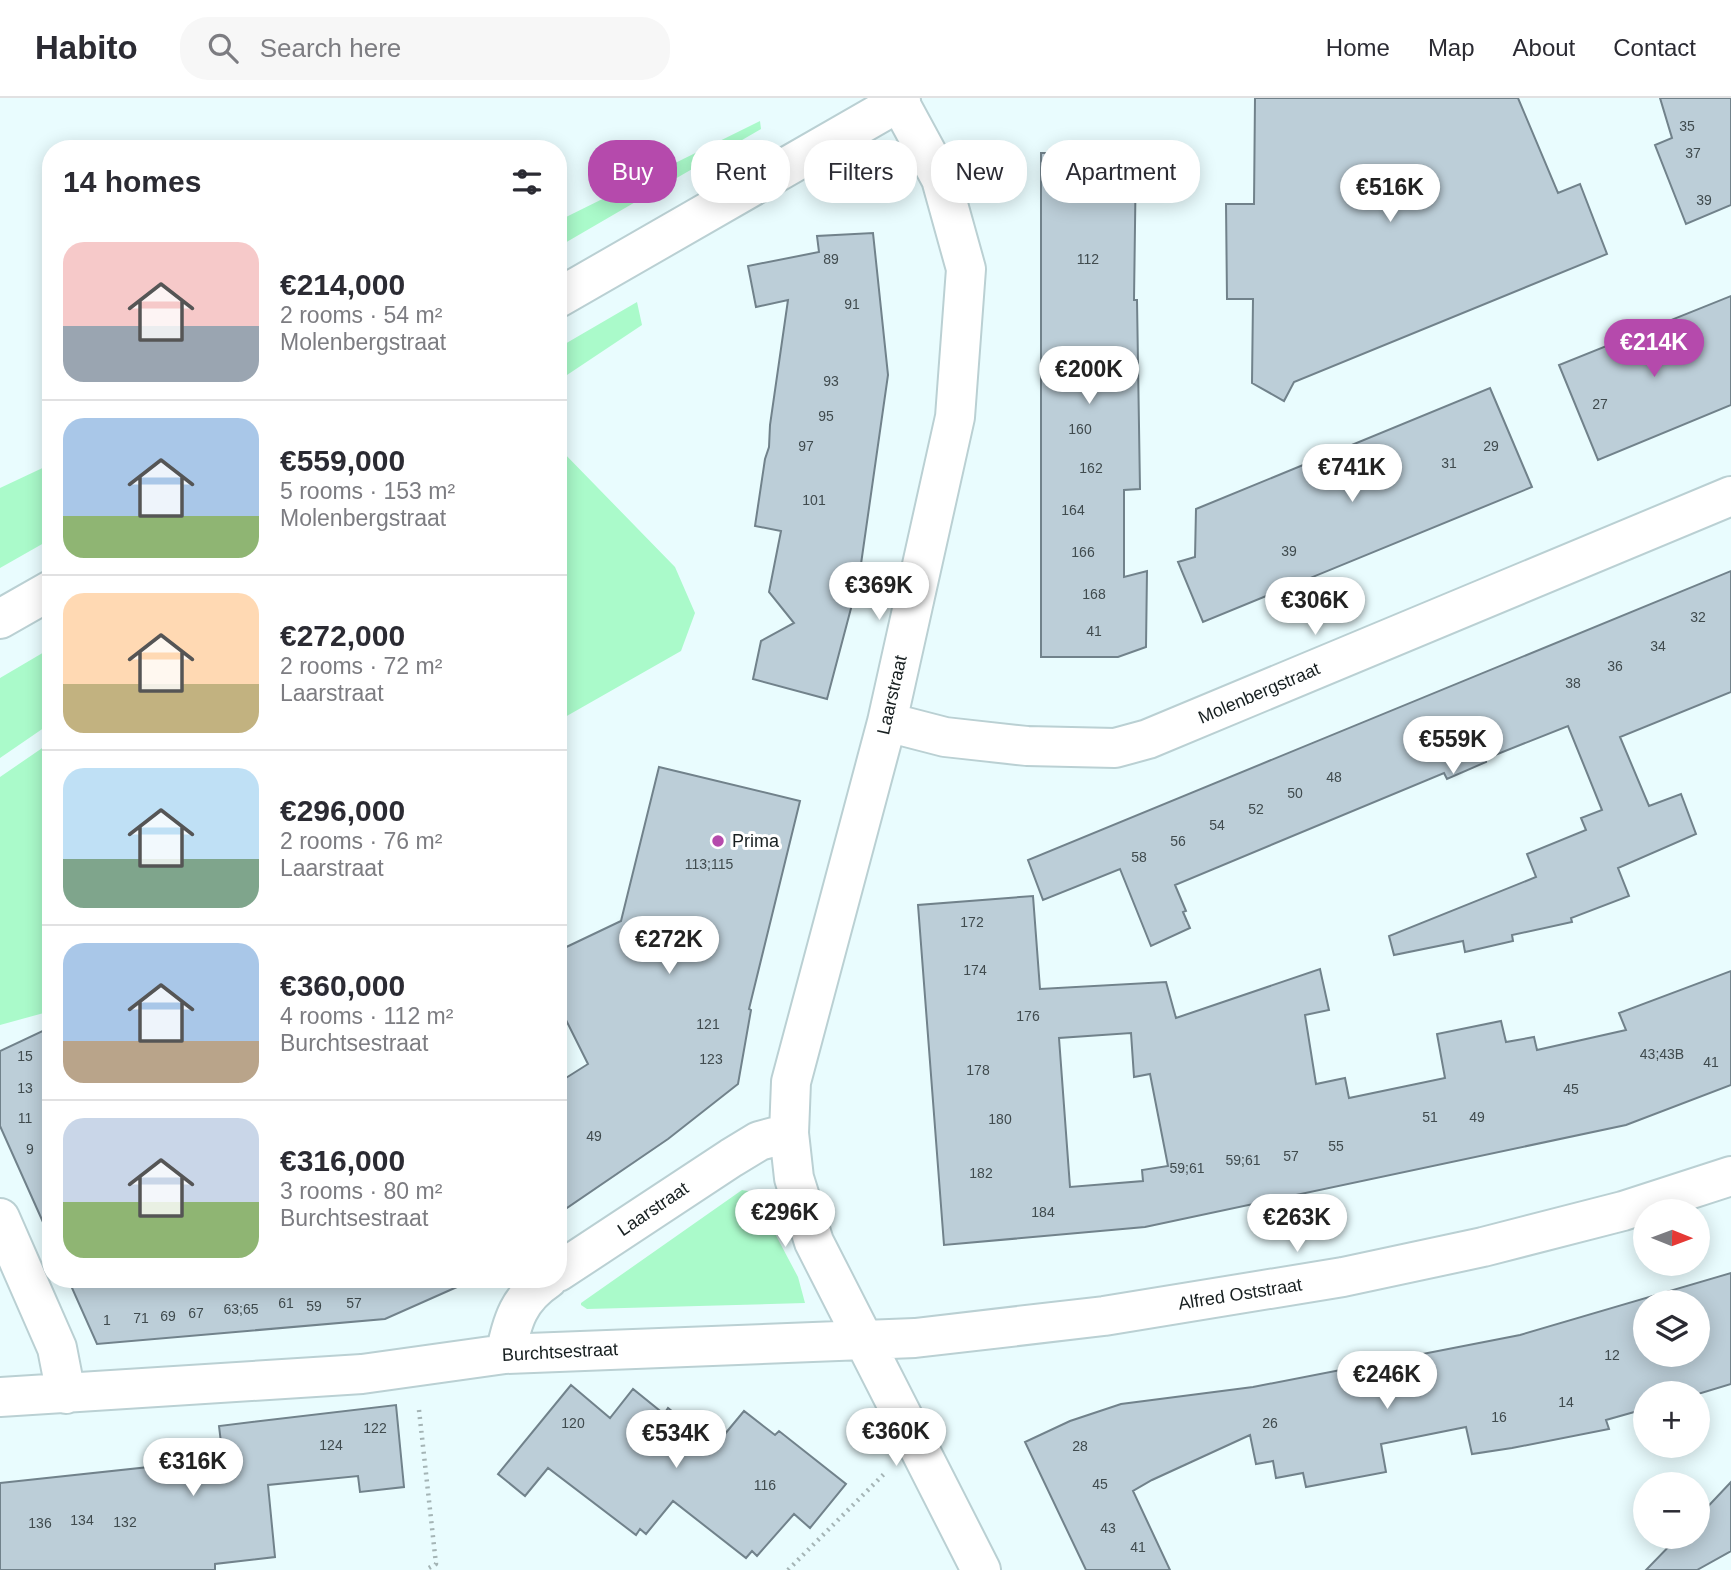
<!DOCTYPE html>
<meta charset="utf-8">
<style>
:root{--surface:#fff;--page:#f7f7f7;--text:#2b2b33;--muted:#7c7c81;--line:#e1e1e2;--accent:#b54aac}
body{margin:0;font-family:Arial,sans-serif;background:var(--page);color:var(--text);height:100vh;display:flex;flex-direction:column;font-size:26px;white-space:nowrap}
*{box-sizing:border-box;margin:0}
p{font-size:23px;color:var(--muted)}
.icon{flex:none;width:38px;height:38px;fill:none;stroke:currentColor;stroke-width:2;stroke-linecap:round;stroke-linejoin:round}
.map{position:relative;flex:1;overflow:hidden}
.drawer{position:absolute;left:42px;top:42px;width:525px;height:1148px;display:flex;flex-direction:column;background:var(--surface);border-radius:28px;box-shadow:0 4px 18px #0003}
.drawer>*{flex:none}
.top-card{position:absolute;left:588px;top:42px;width:665px;height:63px;display:flex;gap:14px}
.needle{width:46px;rotate:91deg}
.fabs{position:absolute;left:1633px;top:1101px;display:grid;gap:14px}
.fabs a{display:grid;place-items:center;width:77px;height:77px;border-radius:50%;background:var(--surface);box-shadow:0 4px 18px #0003;font-size:35px}
.price{position:absolute;translate:-50% -60px;padding:0 16px;border-radius:24px;background:#fff;color:#222;font-size:23px;line-height:46px;filter:drop-shadow(0 2px 4px #0008)}
.price::after{content:'';position:absolute;left:50%;top:42px;width:21px;height:16px;margin-left:-10px;background:inherit;clip-path:polygon(0 0,100% 0,50% 100%)}
.price.on{background:var(--accent);color:#fff}
ul{padding:0;list-style:none}
li{display:flex;align-items:center;gap:21px;height:175px;padding:0 21px}
li+li{border-top:2px solid var(--line)}
li span{display:grid;place-items:center;flex:none;width:196px;height:140px;border-radius:21px;color:#555}
li>.icon{margin-inline-start:auto}
span .icon{width:84px;height:84px;fill:#fffc;stroke-width:1}
li b{font-size:30px}
h2{display:flex;justify-content:space-between;align-items:center;height:84px;padding:0 21px;font-size:30px}
.pill{padding:0 24px;border-radius:28px;background:var(--surface);box-shadow:0 4px 18px #0003;font-size:24px;line-height:63px}
.pill.on{background:var(--accent);color:#fff}
header{display:flex;align-items:center;gap:42px;box-sizing:border-box;height:98px;padding:0 35px;background:var(--surface);border-bottom:2px solid var(--line)}
header strong{font-size:33px}
nav{display:flex;gap:38px;margin-inline-start:auto;font-size:24px}
.search{width:490px;height:63px;background:var(--page);display:flex;align-items:center;gap:18px;box-sizing:border-box;padding:0 24px;border-radius:28px;color:var(--muted);font-size:26px}
.map>svg:first-child{display:block}
.green{fill:#aafaca}
.building{fill:#bcced8;stroke:#71828b;stroke-width:2;fill-rule:evenodd}
.lines{fill:none;stroke-linecap:round;stroke-linejoin:round}
.street-casing{stroke:#bad0d3;stroke-width:42}
.secondary-casing{stroke:#bad0d3;stroke-width:42}
.path{stroke:#a4b4b5;stroke-width:4.5;stroke-dasharray:2 5;stroke-linecap:butt}
.street{stroke:#fff;stroke-width:38}
.secondary{stroke:#fff;stroke-width:38}
.poi-dot{fill:#b54aac;stroke:#fff;stroke-width:2.5}
.labels{text-anchor:middle;stroke-width:6;stroke-linejoin:round;paint-order:stroke}
.number-label{font-size:14px;fill:#404b4e}
.street-label{font-size:18px;fill:#171f20;stroke:#fff}
.poi-label{font-size:18px;fill:#171f20;stroke:#fff;text-anchor:start}
</style>
<header>
<strong>Habito</strong>
<div class="search"><svg class="icon" aria-label="search" viewBox="0 0 24 24"><circle cx="10" cy="10" r="6"/><path d="M15 15l6 6"/></svg>Search here</div>
<nav><a>Home</a><a>Map</a><a>About</a><a>Contact</a></nav>
</header>
<div class="map">
<svg width="1731" height="1472" viewBox="0 0 1731 1472">
<rect width="100%" height="100%" fill="#e9fcfe"/>
<path class="green" d="M 760,23 L 761,31 L 558,149 L 558,123 Z
M 637,204 L 642,227 L 558,283 L 558,250 Z
M 558,349 L 675,469 L 695,515 L 681,553 L 558,623 Z
M 51,366 L 51,441 L 0,470 L 0,390 Z
M 51,550 L 51,625 L 0,660 L 0,580 Z
M 51,644 L 51,913 L 0,927 L 0,679 Z
M 742,1092 L 753,1094 L 798,1179 L 805,1205 L 587,1211 L 581,1207 L 581,1205 Z"/>
<path class="building" d="M 1255,0 L 1518,0 L 1558,95 L 1580,86 L 1607,156 L 1294,284 L 1284,303 L 1252,285 L 1253,201 L 1227,201 L 1226,106 L 1254,106 Z
M 1660,0 L 1731,0 L 1731,107 L 1686,126 L 1655,47 L 1672,40 Z
M 1041,55 L 1136,55 L 1134,202 L 1137,202 L 1140,391 L 1124,392 L 1124,479 L 1147,473 L 1146,549 L 1118,559 L 1041,559 Z
M 873,135 L 888,277 L 859,480 L 827,601 L 753,581 L 761,543 L 794,525 L 769,494 L 781,433 L 755,428 L 765,361 L 769,349 L 770,327 L 788,202 L 756,209 L 748,168 L 819,154 L 817,138 Z
M 1731,198 L 1731,307 L 1598,362 L 1559,267 Z
M 1490,290 L 1532,389 L 1203,524 L 1178,464 L 1195,459 L 1196,411 Z
M 1731,473 L 1731,594 L 1620,639 L 1649,708 L 1681,696 L 1696,736 L 1618,770 L 1629,798 L 1571,820 L 1572,824 L 1512,837 L 1513,843 L 1465,854 L 1463,843 L 1394,857 L 1389,838 L 1536,779 L 1527,756 L 1586,732 L 1581,720 L 1602,712 L 1568,628 L 1485,661 L 1486,664 L 1447,681 L 1444,675 L 1175,787 L 1186,813 L 1183,814 L 1190,830 L 1151,848 L 1120,771 L 1043,802 L 1028,762 Z
M 659,669 L 800,703 L 749,911 L 751,912 L 738,986 L 668,1041 L 558,1116 L 558,985 L 588,966 L 558,906 L 558,853 L 621,823 Z
M 1033,798 L 1040,891 L 1166,884 L 1176,920 L 1320,871 L 1329,912 L 1305,917 L 1316,986 L 1345,980 L 1349,1000 L 1445,980 L 1437,936 L 1501,923 L 1506,944 L 1534,939 L 1537,952 L 1626,932 L 1619,915 L 1731,873 L 1731,987 L 1626,1027 L 1145,1129 L 944,1147 L 918,807 ZM 1131,935 L 1134,979 L 1150,976 L 1168,1068 L 1142,1072 L 1143,1083 L 1070,1089 L 1059,940 Z
M 51,929 L 51,1142 L 0,1028 L 0,953 Z
M 1731,1175 L 1731,1286 L 1698,1296 L 1645,1295 L 1645,1311 L 1606,1322 L 1609,1331 L 1512,1350 L 1472,1356 L 1466,1329 L 1381,1346 L 1386,1374 L 1306,1389 L 1303,1375 L 1276,1380 L 1273,1363 L 1256,1366 L 1250,1337 L 1152,1382 L 1133,1393 L 1170,1472 L 1086,1472 L 1025,1344 L 1070,1323 L 1121,1306 L 1253,1289 L 1520,1237 ZM 1645,1204 L 1698,1204 L 1698,1256 L 1645,1256 Z
M 68,1181 L 475,1181 L 385,1221 L 97,1246 Z
M 571,1287 L 610,1320 L 633,1291 L 664,1316 L 668,1310 L 715,1348 L 744,1313 L 775,1337 L 779,1333 L 846,1386 L 810,1430 L 794,1416 L 757,1458 L 752,1453 L 746,1460 L 673,1403 L 646,1436 L 640,1431 L 636,1437 L 548,1370 L 525,1398 L 498,1376 Z
M 396,1307 L 404,1389 L 360,1394 L 358,1378 L 268,1387 L 275,1459 L 215,1466 L 215,1472 L 0,1472 L 0,1385 L 223,1361 L 219,1328 Z
M 1731,1384 L 1731,1453 L 1697,1472 L 1646,1472 L 1679,1438 L 1698,1438 L 1698,1419 Z"/>
<g class="lines">
<defs>
<path id="street" d="M 897,0 L 941,81 L 966,171 L 955,319 L 887,624 L 791,984 L 789,1035 L 794,1080 L 814,1144 L 981,1472
M 887,624 L 945,639 L 1027,648 L 1115,650 L 1148,641 L 1731,398
M 0,1120 L 57,1250 L 66,1296
M 558,1174 L 731,1060 L 759,1043 L 789,1035
M 505,1256 C 513,1222 518,1201 548,1181
M 0,1299 L 362,1276 L 505,1256 L 915,1240 L 1104,1218 L 1343,1179 L 1483,1149 L 1623,1113 L 1731,1078"/>
<path id="secondary" d="M 558,200 L 901,3
M 0,521 L 51,492"/>
</defs>
<use href="#street" class="street-casing"/>
<use href="#secondary" class="secondary-casing"/>
<path class="path" d="M 419,1312 L 436,1466 L 425,1472
M 788,1472 L 884,1376"/>
<use href="#street" class="street"/>
<use href="#secondary" class="secondary"/>
</g>
<circle class="poi-dot" cx="718" cy="743" r="7"/>
<g class="labels">
<g class="number-label">
<text x="1687" y="33">35</text>
<text x="1693" y="60">37</text>
<text x="1704" y="107">39</text>
<text x="831" y="166">89</text>
<text x="1088" y="166">112</text>
<text x="852" y="211">91</text>
<text x="831" y="288">93</text>
<text x="1600" y="311">27</text>
<text x="826" y="323">95</text>
<text x="1080" y="336">160</text>
<text x="806" y="353">97</text>
<text x="1491" y="353">29</text>
<text x="1449" y="370">31</text>
<text x="1091" y="375">162</text>
<text x="814" y="407">101</text>
<text x="1073" y="417">164</text>
<text x="1289" y="458">39</text>
<text x="1083" y="459">166</text>
<text x="1094" y="501">168</text>
<text x="1698" y="524">32</text>
<text x="1094" y="538">41</text>
<text x="1658" y="553">34</text>
<text x="1615" y="573">36</text>
<text x="1573" y="590">38</text>
<text x="1334" y="684">48</text>
<text x="1295" y="700">50</text>
<text x="1256" y="716">52</text>
<text x="1217" y="732">54</text>
<text x="1178" y="748">56</text>
<text x="1139" y="764">58</text>
<text x="709" y="771">113;115</text>
<text x="972" y="829">172</text>
<text x="975" y="877">174</text>
<text x="1028" y="923">176</text>
<text x="708" y="931">121</text>
<text x="1662" y="961">43;43B</text>
<text x="25" y="963">15</text>
<text x="711" y="966">123</text>
<text x="1711" y="969">41</text>
<text x="978" y="977">178</text>
<text x="25" y="995">13</text>
<text x="1571" y="996">45</text>
<text x="1430" y="1024">51</text>
<text x="1477" y="1024">49</text>
<text x="25" y="1025">11</text>
<text x="1000" y="1026">180</text>
<text x="594" y="1043">49</text>
<text x="1336" y="1053">55</text>
<text x="30" y="1056">9</text>
<text x="1291" y="1063">57</text>
<text x="1243" y="1067">59;61</text>
<text x="1187" y="1075">59;61</text>
<text x="981" y="1080">182</text>
<text x="1043" y="1119">184</text>
<text x="286" y="1210">61</text>
<text x="354" y="1210">57</text>
<text x="314" y="1213">59</text>
<text x="241" y="1216">63;65</text>
<text x="196" y="1220">67</text>
<text x="168" y="1223">69</text>
<text x="141" y="1225">71</text>
<text x="107" y="1227">1</text>
<text x="1612" y="1262">12</text>
<text x="1566" y="1309">14</text>
<text x="1499" y="1324">16</text>
<text x="573" y="1330">120</text>
<text x="1270" y="1330">26</text>
<text x="375" y="1335">122</text>
<text x="331" y="1352">124</text>
<text x="1080" y="1353">28</text>
<text x="1100" y="1391">45</text>
<text x="765" y="1392">116</text>
<text x="82" y="1427">134</text>
<text x="125" y="1429">132</text>
<text x="40" y="1430">136</text>
<text x="1108" y="1435">43</text>
<text x="1138" y="1454">41</text>
</g>
<g class="street-label">
<text transform="translate(1259 595) rotate(-23)" y="6">Molenbergstraat</text>
<text transform="translate(892 597) rotate(-77)" y="6">Laarstraat</text>
<text transform="translate(653 1111) rotate(-34)" y="6">Laarstraat</text>
<text transform="translate(1240 1196) rotate(-9)" y="6">Alfred Oststraat</text>
<text transform="translate(560 1254) rotate(-3)" y="6">Burchtsestraat</text>
</g>
<g class="poi-label">
<text x="732" y="749">Prima</text>
</g>
</g>
</svg>
<div class="fabs">
<a><svg class="needle" viewBox="-14 -14 28 28"><path d="M0-13l5 13h-10z" fill="#e53935"/><path d="M0 13l5-13h-10z" fill="#7c7c81"/></svg></a>
<a><svg class="icon" aria-label="layers" viewBox="0 0 24 24"><path d="M12 4l9 5-9 5-9-5zM3 14l9 5 9-5"/></svg></a>
<a>+</a>
<a>−</a>
</div>
<b class="price" style="left:1390px;top:126px">€516K</b>
<b class="price on" style="left:1654px;top:281px">€214K</b>
<b class="price" style="left:1089px;top:308px">€200K</b>
<b class="price" style="left:1352px;top:406px">€741K</b>
<b class="price" style="left:879px;top:524px">€369K</b>
<b class="price" style="left:1315px;top:539px">€306K</b>
<b class="price" style="left:1453px;top:678px">€559K</b>
<b class="price" style="left:669px;top:878px">€272K</b>
<b class="price" style="left:785px;top:1151px">€296K</b>
<b class="price" style="left:1297px;top:1156px">€263K</b>
<b class="price" style="left:1387px;top:1313px">€246K</b>
<b class="price" style="left:896px;top:1370px">€360K</b>
<b class="price" style="left:676px;top:1372px">€534K</b>
<b class="price" style="left:193px;top:1400px">€316K</b>
<div class="top-card">
<a class="pill on">Buy</a>
<a class="pill">Rent</a>
<a class="pill">Filters</a>
<a class="pill">New</a>
<a class="pill">Apartment</a>
</div>
<section class="drawer">
<h2>14 homes<svg class="icon" aria-label="filters" viewBox="0 0 24 24"><path d="M4 7h16M4 17h16"/><circle cx="9" cy="7" r="2"/><circle cx="15" cy="17" r="2"/></svg></h2>
<ul>
<li><span style="background:linear-gradient(#f6c9c9 60%,#9aa5b1 0)"><svg class="icon" aria-label="home" viewBox="0 0 24 24"><path d="M3 11l9-7 9 7M6 9v11h12V9"/></svg></span><div><b>€214,000</b><p>2 rooms · 54 m²</p><p>Molenbergstraat</p></div></li>
<li><span style="background:linear-gradient(#a9c7e8 70%,#8fb573 0)"><svg class="icon" aria-label="home" viewBox="0 0 24 24"><path d="M3 11l9-7 9 7M6 9v11h12V9"/></svg></span><div><b>€559,000</b><p>5 rooms · 153 m²</p><p>Molenbergstraat</p></div></li>
<li><span style="background:linear-gradient(#ffd9b3 65%,#c2b280 0)"><svg class="icon" aria-label="home" viewBox="0 0 24 24"><path d="M3 11l9-7 9 7M6 9v11h12V9"/></svg></span><div><b>€272,000</b><p>2 rooms · 72 m²</p><p>Laarstraat</p></div></li>
<li><span style="background:linear-gradient(#bfe0f5 65%,#7fa58c 0)"><svg class="icon" aria-label="home" viewBox="0 0 24 24"><path d="M3 11l9-7 9 7M6 9v11h12V9"/></svg></span><div><b>€296,000</b><p>2 rooms · 76 m²</p><p>Laarstraat</p></div></li>
<li><span style="background:linear-gradient(#a9c7e8 70%,#b9a48a 0)"><svg class="icon" aria-label="home" viewBox="0 0 24 24"><path d="M3 11l9-7 9 7M6 9v11h12V9"/></svg></span><div><b>€360,000</b><p>4 rooms · 112 m²</p><p>Burchtsestraat</p></div></li>
<li><span style="background:linear-gradient(#c9d6e8 60%,#8fb573 0)"><svg class="icon" aria-label="home" viewBox="0 0 24 24"><path d="M3 11l9-7 9 7M6 9v11h12V9"/></svg></span><div><b>€316,000</b><p>3 rooms · 80 m²</p><p>Burchtsestraat</p></div></li>
</ul>
</section>
</div>
